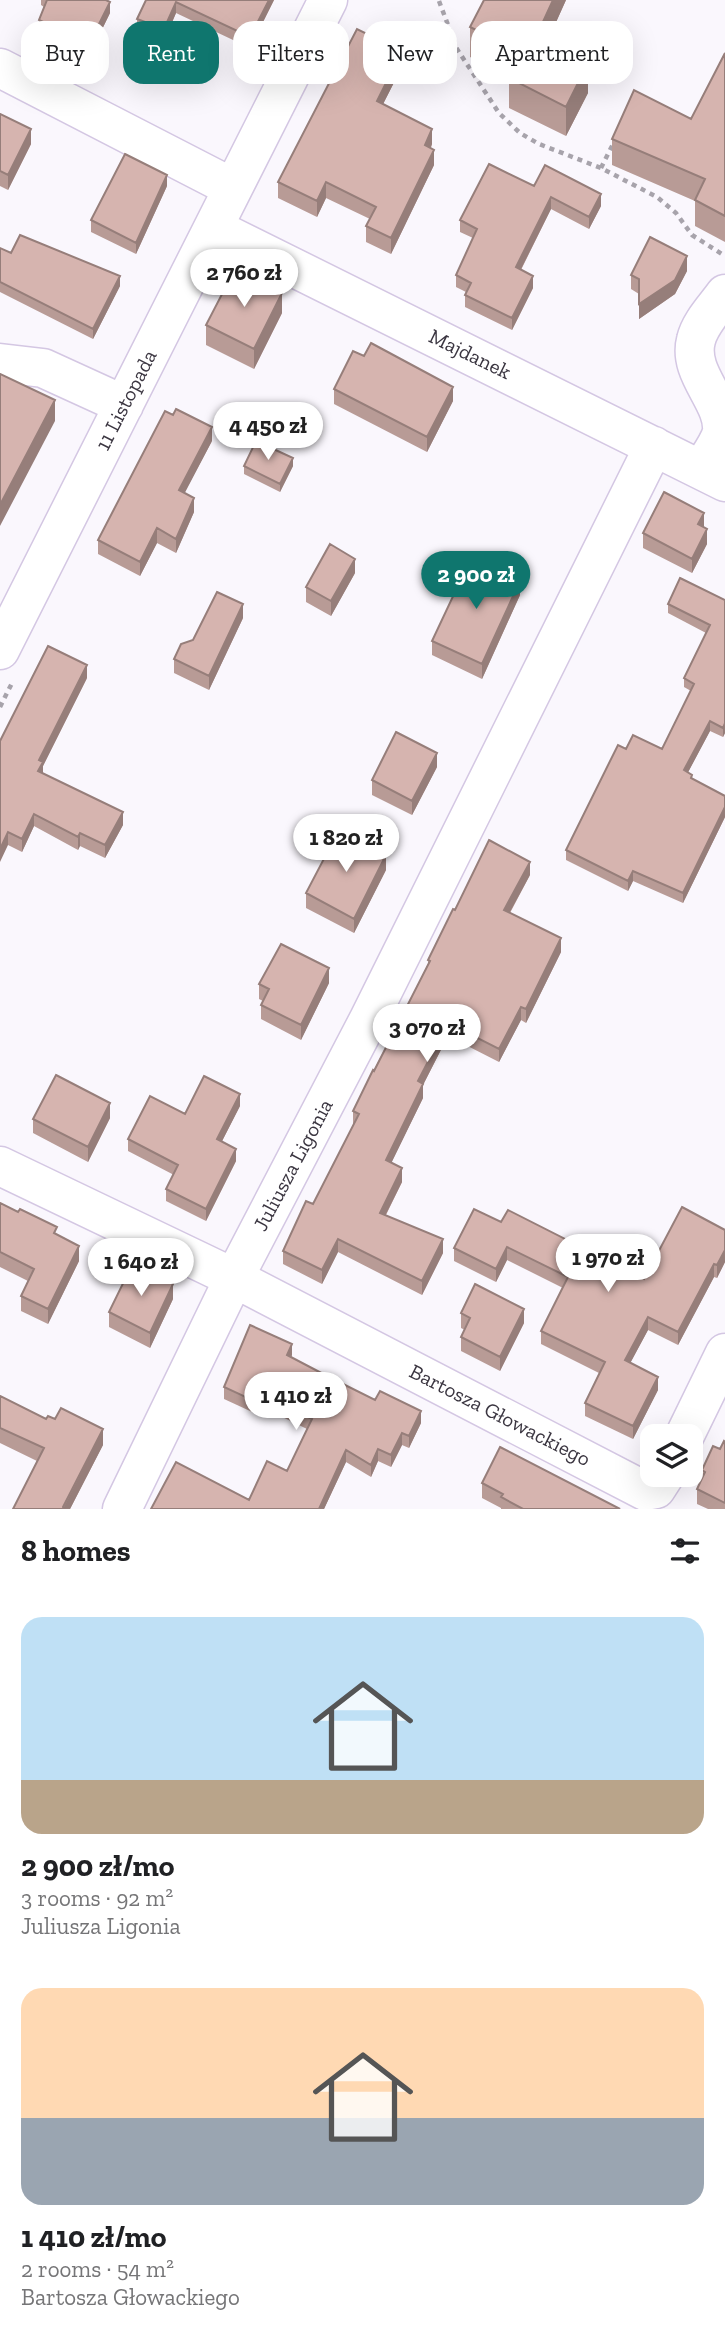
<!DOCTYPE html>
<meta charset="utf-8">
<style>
:root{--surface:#fff;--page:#f2f2f2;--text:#202124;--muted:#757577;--accent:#0f766e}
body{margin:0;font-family:"Zilla Slab",serif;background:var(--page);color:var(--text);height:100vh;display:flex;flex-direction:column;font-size:26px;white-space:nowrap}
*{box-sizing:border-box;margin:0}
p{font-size:23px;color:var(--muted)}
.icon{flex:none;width:38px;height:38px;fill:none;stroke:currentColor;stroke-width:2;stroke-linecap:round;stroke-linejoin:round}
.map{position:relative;height:1509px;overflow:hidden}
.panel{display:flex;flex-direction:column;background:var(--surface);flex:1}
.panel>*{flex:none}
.banner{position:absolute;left:21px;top:21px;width:684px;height:63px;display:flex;gap:14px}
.fabs{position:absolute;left:640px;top:1424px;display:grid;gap:14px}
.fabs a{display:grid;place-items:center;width:63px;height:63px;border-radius:14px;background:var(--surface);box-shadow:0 7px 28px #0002;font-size:35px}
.price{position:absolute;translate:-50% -60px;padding:0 16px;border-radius:24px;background:#fff;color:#222;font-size:23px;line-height:46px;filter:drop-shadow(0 2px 4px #0008)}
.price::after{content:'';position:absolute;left:50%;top:42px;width:21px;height:16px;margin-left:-10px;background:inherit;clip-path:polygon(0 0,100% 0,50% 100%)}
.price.active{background:var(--accent);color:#fff}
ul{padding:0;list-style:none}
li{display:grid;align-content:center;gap:14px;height:371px;padding:0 21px}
li span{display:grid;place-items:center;height:217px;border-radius:21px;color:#555}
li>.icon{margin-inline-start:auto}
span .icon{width:126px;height:126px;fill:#fffc;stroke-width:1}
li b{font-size:30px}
h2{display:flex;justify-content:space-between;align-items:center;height:84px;padding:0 21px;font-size:30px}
.tag{padding:0 24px;border-radius:21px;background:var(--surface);box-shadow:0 7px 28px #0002;font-size:24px;line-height:63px}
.tag.active{background:var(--accent);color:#fff}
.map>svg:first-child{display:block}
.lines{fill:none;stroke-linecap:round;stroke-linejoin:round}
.minor-casing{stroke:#d4c7e3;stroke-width:41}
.path{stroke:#a7a3ab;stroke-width:4.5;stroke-dasharray:5 5;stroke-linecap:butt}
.minor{stroke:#fff;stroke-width:38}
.wall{fill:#b89b96}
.shaded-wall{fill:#967e7a}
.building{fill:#d6b4af;stroke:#967e7a;stroke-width:2}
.labels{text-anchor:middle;stroke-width:5;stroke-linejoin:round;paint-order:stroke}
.street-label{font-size:21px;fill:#3b3641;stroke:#fff}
</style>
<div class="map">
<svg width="725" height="1509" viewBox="0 0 725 1509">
<rect width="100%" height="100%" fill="#faf7fd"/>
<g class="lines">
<defs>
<path id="minor" d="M 0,68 L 233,188
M 214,228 L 725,482
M 0,363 L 43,368 L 124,405
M 701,470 C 708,458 719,444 722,432 C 725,401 687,374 696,340 C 700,323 715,308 725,294
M 0,650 L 328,0
M 0,1166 L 234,1278 L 645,1491 L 656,1489 L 665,1475
M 684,1437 L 725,1353
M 122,1509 L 234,1278 L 369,1019 L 654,446"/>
</defs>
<use href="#minor" class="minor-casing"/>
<path class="path" d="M 439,1 L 457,49 L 499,113 L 520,133 L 539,144 L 601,168 L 657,197 L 676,213 L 692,235 L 725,256
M 601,168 L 613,144
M 0,707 L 12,683"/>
<use href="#minor" class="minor"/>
</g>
<path class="wall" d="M 41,0 L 106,0 L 110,13 L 89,56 L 39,32 L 39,20 L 44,7 L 41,5 Z
M 146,0 L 274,0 L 250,48 L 176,13 L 164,41 L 137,31 L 137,19 Z
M 484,0 L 566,0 L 547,42 L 588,93 L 566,136 L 509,108 L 509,78 L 510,77 L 470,57 L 470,27 Z
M 725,53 L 725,242 L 695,226 L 695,201 L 612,165 L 612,139 L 691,119 Z
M 408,55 L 383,104 L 432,144 L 431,148 L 434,165 L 391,254 L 366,242 L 366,226 L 370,219 L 326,198 L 317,217 L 278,198 L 278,182 Z
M 0,114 L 31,144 L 8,190 L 0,186 Z
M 167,186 L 136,254 L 91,232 L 91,220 Z
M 534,186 L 601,206 L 589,229 L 551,209 L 521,270 L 533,288 L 512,330 L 465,307 L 465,295 L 466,292 L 456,287 L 456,275 L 473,238 L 460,232 L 460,220 Z
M 0,248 L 11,253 L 120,286 L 93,339 L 0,292 Z
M 687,271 L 675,294 L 639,319 L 639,294 L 631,289 L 631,275 Z
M 282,313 L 254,369 L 206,345 L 206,325 Z
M 334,389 L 453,401 L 427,452 L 334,404 Z
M 212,441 L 184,493 L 194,512 L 176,553 L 157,543 L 140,576 L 98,554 L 98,540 Z
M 244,466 L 293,466 L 280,492 L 244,474 Z
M 704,527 L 707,544 L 692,573 L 643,548 L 643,533 Z
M 355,573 L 331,616 L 306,602 L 306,587 Z
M 520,595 L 482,679 L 432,655 L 432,641 Z
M 725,600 L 725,733 L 723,737 L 710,731 L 688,772 L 692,779 L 725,796 L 725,817 L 683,903 L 633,881 L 628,891 L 566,860 L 566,850 L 626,749 L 662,749 L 691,691 L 684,687 L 684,678 L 706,633 L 668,613 L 668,604 Z
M 243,618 L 209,690 L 174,673 L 174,659 L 193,640 Z
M 87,678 L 43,766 L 43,773 L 123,825 L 105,858 L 80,846 L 78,850 L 34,826 L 22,852 L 8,845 L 0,741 Z
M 437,767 L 412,815 L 372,795 L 372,780 Z
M 386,870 L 354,933 L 306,908 L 306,893 Z
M 530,875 L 510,913 L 561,952 L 526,1023 L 521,1020 L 499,1062 L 448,1036 L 423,1085 L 423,1098 L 391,1163 L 402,1182 L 386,1215 L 443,1253 L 422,1295 L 338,1252 L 322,1284 L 283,1264 L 283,1251 L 313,1204 L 353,1125 L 353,1111 L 428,964 L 428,960 L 455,910 Z
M 329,983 L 301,1040 L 261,1019 L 261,1005 L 263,1001 L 259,999 L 259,984 Z
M 240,1106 L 222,1141 L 236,1161 L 206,1221 L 166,1201 L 166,1189 L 174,1175 L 128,1151 L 128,1139 L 185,1114 Z
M 110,1118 L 88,1162 L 33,1133 L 33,1119 Z
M 0,1203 L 57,1235 L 79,1261 L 48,1324 L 21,1311 L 21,1296 L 28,1281 L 0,1267 Z
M 501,1222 L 644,1279 L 725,1230 L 725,1262 L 717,1278 L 714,1277 L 678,1345 L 648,1330 L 630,1363 L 658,1390 L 633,1439 L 585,1416 L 585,1403 L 599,1373 L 541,1344 L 541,1331 L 563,1288 L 507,1260 L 496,1282 L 454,1261 L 454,1248 Z
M 173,1299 L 150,1348 L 109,1327 L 109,1312 Z
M 461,1313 L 524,1323 L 500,1371 L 461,1351 L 461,1337 L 465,1330 L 461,1328 Z
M 292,1355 L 291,1358 L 421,1423 L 409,1448 L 402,1445 L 391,1467 L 378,1461 L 371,1477 L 346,1462 L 324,1509 L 151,1509 L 249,1500 L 287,1471 L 307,1429 L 266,1409 L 263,1417 L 224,1399 L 224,1387 Z
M 0,1396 L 46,1419 L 103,1445 L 70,1509 L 13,1509 L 37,1461 L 0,1443 Z
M 725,1442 L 725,1509 L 708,1509 L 697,1504 L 697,1489 L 702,1478 L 702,1470 Z
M 482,1483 L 620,1509 L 501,1509 L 501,1508 L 482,1498 Z"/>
<path class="shaded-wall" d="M 269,0 L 274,0 L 250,48 L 250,37 Z
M 553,0 L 566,0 L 536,67 L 536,37 Z
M 110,2 L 110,13 L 89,56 L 89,44 Z
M 176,2 L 176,13 L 164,41 L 164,29 Z
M 408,39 L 408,55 L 377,116 L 377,101 Z
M 588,63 L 588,93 L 566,136 L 566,107 Z
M 31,129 L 31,144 L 8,190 L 8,175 Z
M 432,129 L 432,144 L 425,160 L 425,145 Z
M 434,150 L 434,165 L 391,254 L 391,238 Z
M 167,175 L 167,186 L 136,254 L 136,243 Z
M 326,182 L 326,198 L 317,217 L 317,201 Z
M 601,194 L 601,206 L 589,229 L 589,217 Z
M 551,197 L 551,209 L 516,279 L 516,267 Z
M 687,256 L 687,271 L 675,294 L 639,319 L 639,304 Z
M 120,276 L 120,286 L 93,339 L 93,329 Z
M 533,276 L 533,288 L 512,330 L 512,318 Z
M 282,293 L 282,313 L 254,369 L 254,349 Z
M 453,387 L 453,401 L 427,452 L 427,437 Z
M 55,400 L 55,421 L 0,526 L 0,505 Z
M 212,427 L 212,441 L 179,504 L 179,490 Z
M 293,458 L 293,466 L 280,492 L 280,484 Z
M 194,498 L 194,512 L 176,553 L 176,539 Z
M 704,513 L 704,527 L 698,524 Z
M 157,528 L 157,543 L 140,576 L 140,562 Z
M 707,529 L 707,544 L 692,573 L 692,559 Z
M 355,559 L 355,573 L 331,616 L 331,601 Z
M 520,581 L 520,595 L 482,679 L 482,664 Z
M 243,604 L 243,618 L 209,690 L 209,676 Z
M 87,665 L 87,678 L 43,766 L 43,775 L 38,771 L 39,760 Z
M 710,721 L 710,731 L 684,780 L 684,770 Z
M 725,723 L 725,733 L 723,737 L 723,728 Z
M 437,753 L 437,767 L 412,815 L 412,801 Z
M 725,807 L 725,817 L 683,903 L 683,893 Z
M 123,812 L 123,825 L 105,858 L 105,845 Z
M 34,814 L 34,826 L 22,852 L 22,839 Z
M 8,832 L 8,845 L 0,862 L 0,849 Z
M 80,833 L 80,846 L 78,850 L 78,837 Z
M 386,855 L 386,870 L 354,933 L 354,919 Z
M 530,862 L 530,875 L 504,923 L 504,910 Z
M 633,871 L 633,881 L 628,891 L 628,881 Z
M 561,938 L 561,952 L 526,1023 L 526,1009 Z
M 329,968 L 329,983 L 301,1040 L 301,1025 Z
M 521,1007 L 521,1020 L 499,1062 L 499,1049 Z
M 448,1023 L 448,1036 L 423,1085 L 423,1098 L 386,1174 L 386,1160 L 418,1081 Z
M 240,1094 L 240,1106 L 217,1151 L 217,1139 Z
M 110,1103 L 110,1118 L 88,1162 L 88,1147 Z
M 236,1149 L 236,1161 L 206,1221 L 206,1209 Z
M 402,1168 L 402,1182 L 380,1226 L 380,1213 Z
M 338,1239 L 338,1252 L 322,1284 L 322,1270 Z
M 443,1239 L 443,1253 L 422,1295 L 422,1281 Z
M 79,1246 L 79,1261 L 48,1324 L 48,1309 Z
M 507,1247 L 507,1260 L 496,1282 L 496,1269 Z
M 725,1250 L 725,1262 L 717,1278 L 717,1265 Z
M 714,1264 L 714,1277 L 678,1345 L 678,1332 Z
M 173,1284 L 173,1299 L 150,1348 L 150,1333 Z
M 524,1309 L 524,1323 L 500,1371 L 500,1357 Z
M 648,1317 L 648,1330 L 625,1373 L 625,1360 Z
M 292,1344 L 292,1355 L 287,1367 L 287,1355 Z
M 658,1377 L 658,1390 L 633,1439 L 633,1426 Z
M 266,1397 L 266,1409 L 263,1417 L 263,1405 Z
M 421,1411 L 421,1423 L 409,1448 L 409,1436 Z
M 103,1429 L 103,1445 L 70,1509 L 63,1509 Z
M 402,1433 L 402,1445 L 391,1467 L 391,1455 Z
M 378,1449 L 378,1461 L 371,1477 L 371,1465 Z
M 346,1450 L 346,1462 L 324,1509 L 319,1509 Z"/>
<path class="building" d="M 47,0 L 106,0 L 110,2 L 89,44 L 39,20 Z
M 146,0 L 269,0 L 250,37 L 176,2 L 164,29 L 137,19 Z
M 484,0 L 553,0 L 536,37 L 588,63 L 566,107 L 509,78 L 525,54 L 470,27 Z
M 380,25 L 408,39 L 377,101 L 432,129 L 425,145 L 434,150 L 391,238 L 366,226 L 376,207 L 326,182 L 317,201 L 278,182 L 357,29 L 373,37 Z
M 725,53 L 725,216 L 695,200 L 705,179 L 612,139 L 634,90 L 691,119 Z
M 0,114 L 31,129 L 8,175 L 0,171 Z
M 125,154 L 167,175 L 136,243 L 91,220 Z
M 489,164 L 534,186 L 545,165 L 601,194 L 589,217 L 551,197 L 516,267 L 533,276 L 512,318 L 465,295 L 471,283 L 456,275 L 477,229 L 460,220 Z
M 20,235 L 120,276 L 93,329 L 0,282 L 0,248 L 11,253 Z
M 650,237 L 687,256 L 675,280 L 639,304 L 639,279 L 631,275 Z
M 235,269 L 282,293 L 254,349 L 206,325 Z
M 371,343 L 453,387 L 427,437 L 334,389 L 353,351 L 364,356 Z
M 0,374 L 55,400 L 0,505 Z
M 176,409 L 212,427 L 179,490 L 194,498 L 176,539 L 157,528 L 140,562 L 98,540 L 165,411 L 173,415 Z
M 256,441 L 293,458 L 280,484 L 244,466 Z
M 664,492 L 704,513 L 698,524 L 707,529 L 692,559 L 643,533 Z
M 330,544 L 355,559 L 331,601 L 306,587 Z
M 471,558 L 520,581 L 482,664 L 432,641 Z
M 680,578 L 725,600 L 725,723 L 723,728 L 710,721 L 684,770 L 692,775 L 691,778 L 725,796 L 725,807 L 683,893 L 633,871 L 628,881 L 566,850 L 618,745 L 626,749 L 633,735 L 662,749 L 694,684 L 684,678 L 710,625 L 668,604 Z
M 217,592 L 243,604 L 209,676 L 174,659 L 181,644 L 193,640 Z
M 48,646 L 87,665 L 39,760 L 43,762 L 38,771 L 123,812 L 105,845 L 80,833 L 78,837 L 34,814 L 22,839 L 8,832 L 0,849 L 0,741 Z
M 396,732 L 437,753 L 412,801 L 372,780 Z
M 339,830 L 386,855 L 354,919 L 306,893 Z
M 489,840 L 530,862 L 504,910 L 561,938 L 526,1009 L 521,1007 L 499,1049 L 448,1023 L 418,1081 L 423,1084 L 386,1160 L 402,1168 L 380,1213 L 443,1239 L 422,1281 L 338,1239 L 322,1270 L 283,1251 L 306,1201 L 313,1204 L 359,1114 L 353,1111 L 373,1070 L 374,1071 L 430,961 L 428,960 L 453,909 L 455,910 Z
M 281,944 L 329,968 L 301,1025 L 261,1005 L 269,989 L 259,984 Z
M 56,1075 L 110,1103 L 88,1147 L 33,1119 Z
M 204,1076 L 240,1094 L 217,1139 L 236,1149 L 206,1209 L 166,1189 L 178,1165 L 128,1139 L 150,1096 L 185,1114 Z
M 0,1203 L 18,1212 L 20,1209 L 57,1227 L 54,1233 L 79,1246 L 48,1309 L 21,1296 L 34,1269 L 0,1252 Z
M 682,1207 L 725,1230 L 725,1250 L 717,1265 L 714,1264 L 678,1332 L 648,1317 L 625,1360 L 658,1377 L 633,1426 L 585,1403 L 605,1362 L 541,1331 L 568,1277 L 507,1247 L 496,1269 L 454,1248 L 474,1209 L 501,1222 L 508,1210 L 644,1279 Z
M 133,1263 L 173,1284 L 150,1333 L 109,1312 Z
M 475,1284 L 524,1309 L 500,1357 L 461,1337 L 470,1318 L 461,1313 Z
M 250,1325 L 292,1344 L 287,1355 L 329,1377 L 375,1400 L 380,1391 L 421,1411 L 409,1436 L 402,1433 L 391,1455 L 378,1449 L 371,1465 L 346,1450 L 319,1509 L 151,1509 L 176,1462 L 249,1500 L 267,1461 L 287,1471 L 312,1419 L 266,1397 L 263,1405 L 224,1387 Z
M 0,1396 L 46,1419 L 48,1416 L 55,1419 L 61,1408 L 103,1429 L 63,1507 L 64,1509 L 13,1509 L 44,1448 L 0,1428 Z
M 724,1441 L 725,1442 L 725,1503 L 697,1489 L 705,1472 L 702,1470 L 713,1446 L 720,1449 Z
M 500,1447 L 620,1509 L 523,1509 L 501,1497 L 503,1494 L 482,1483 Z"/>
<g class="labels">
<g class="street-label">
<text transform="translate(470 354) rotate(26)" y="7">Majdanek</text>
<text transform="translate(126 400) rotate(-63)" y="7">11 Listopada</text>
<text transform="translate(293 1165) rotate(-62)" y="7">Juliusza Ligonia</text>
<text transform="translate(500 1415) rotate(27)" y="7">Bartosza Głowackiego</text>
</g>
</g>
</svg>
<div class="fabs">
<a><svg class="icon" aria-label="layers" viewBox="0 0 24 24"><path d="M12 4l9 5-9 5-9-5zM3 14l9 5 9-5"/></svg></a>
</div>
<b class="price" style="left:244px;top:309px">2 760 zł</b>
<b class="price" style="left:268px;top:462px">4 450 zł</b>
<b class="price active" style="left:476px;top:611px">2 900 zł</b>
<b class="price" style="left:346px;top:874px">1 820 zł</b>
<b class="price" style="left:427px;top:1064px">3 070 zł</b>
<b class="price" style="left:608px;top:1294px">1 970 zł</b>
<b class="price" style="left:141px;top:1298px">1 640 zł</b>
<b class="price" style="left:296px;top:1432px">1 410 zł</b>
<div class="banner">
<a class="tag">Buy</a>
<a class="tag active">Rent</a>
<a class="tag">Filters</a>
<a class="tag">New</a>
<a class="tag">Apartment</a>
</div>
</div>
<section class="panel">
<h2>8 homes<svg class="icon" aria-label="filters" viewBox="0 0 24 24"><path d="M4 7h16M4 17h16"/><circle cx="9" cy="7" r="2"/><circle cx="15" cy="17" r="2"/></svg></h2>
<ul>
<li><span style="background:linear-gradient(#bfe0f5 75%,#b9a48a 0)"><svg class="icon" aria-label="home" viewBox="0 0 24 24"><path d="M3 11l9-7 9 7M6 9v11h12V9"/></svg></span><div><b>2 900 zł/mo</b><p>3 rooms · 92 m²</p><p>Juliusza Ligonia</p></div></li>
<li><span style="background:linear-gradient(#ffd9b3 60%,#9aa5b1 0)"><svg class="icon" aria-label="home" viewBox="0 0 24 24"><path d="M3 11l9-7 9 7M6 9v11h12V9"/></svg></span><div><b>1 410 zł/mo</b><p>2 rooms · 54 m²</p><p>Bartosza Głowackiego</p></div></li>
</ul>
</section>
